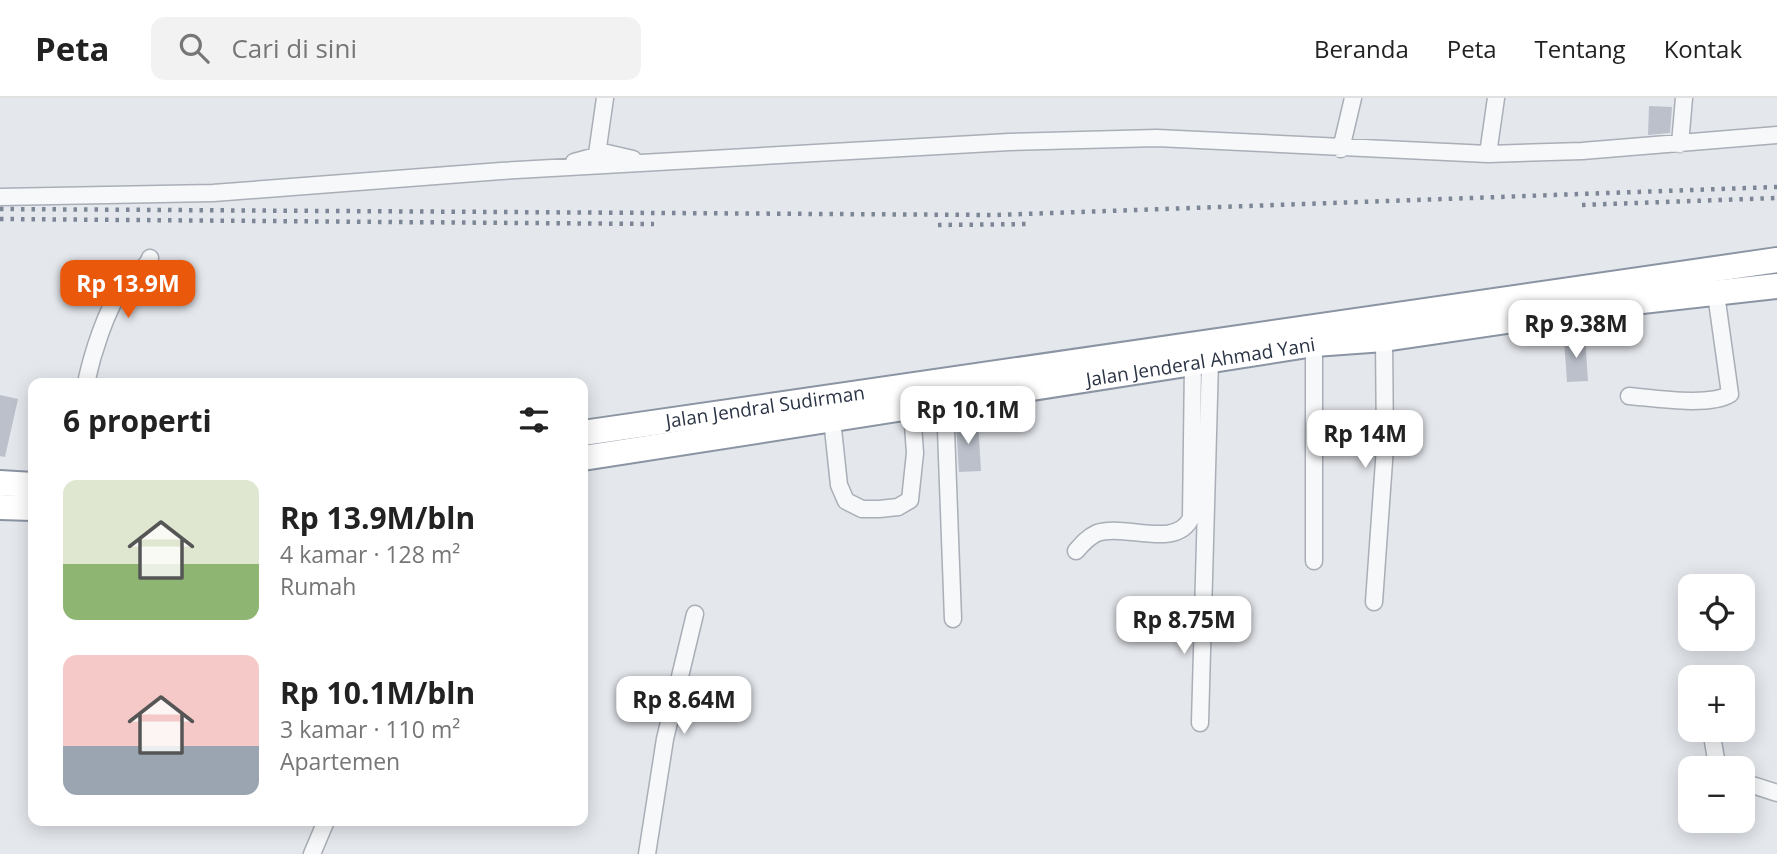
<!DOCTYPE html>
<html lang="id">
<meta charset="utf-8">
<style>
:root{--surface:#fff;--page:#f2f2f2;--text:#222;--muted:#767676;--line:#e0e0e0;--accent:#ea580c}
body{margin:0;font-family:"Open Sans",sans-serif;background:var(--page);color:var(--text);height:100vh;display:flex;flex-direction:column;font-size:26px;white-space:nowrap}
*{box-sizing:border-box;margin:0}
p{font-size:23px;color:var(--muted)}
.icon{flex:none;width:38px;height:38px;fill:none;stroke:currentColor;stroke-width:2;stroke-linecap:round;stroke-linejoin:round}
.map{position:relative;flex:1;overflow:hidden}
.side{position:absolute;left:28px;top:280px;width:560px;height:448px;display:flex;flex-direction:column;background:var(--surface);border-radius:14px;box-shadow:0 4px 18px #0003}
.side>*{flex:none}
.fabs{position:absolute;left:1678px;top:476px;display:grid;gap:14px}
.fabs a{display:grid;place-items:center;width:77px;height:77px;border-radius:14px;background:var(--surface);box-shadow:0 4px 18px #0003;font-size:35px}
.price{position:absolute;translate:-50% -60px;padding:0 16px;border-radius:14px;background:#fff;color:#222;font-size:23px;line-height:46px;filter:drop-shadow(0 2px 4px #0008)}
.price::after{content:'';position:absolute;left:50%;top:42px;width:21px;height:16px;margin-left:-10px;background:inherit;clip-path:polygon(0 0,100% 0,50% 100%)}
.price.on{background:var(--accent);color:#fff}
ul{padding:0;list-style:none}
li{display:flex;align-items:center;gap:21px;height:175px;padding:0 35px}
li span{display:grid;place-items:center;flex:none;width:196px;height:140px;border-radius:14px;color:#555}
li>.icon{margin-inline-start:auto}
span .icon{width:84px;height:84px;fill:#fffc;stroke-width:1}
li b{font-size:30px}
h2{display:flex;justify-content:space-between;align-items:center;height:84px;padding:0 35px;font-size:30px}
header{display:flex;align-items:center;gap:42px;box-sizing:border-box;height:98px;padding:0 35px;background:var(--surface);border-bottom:2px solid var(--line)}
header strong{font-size:33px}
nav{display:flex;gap:38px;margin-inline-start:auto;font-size:24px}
.search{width:490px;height:63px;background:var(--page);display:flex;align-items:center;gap:18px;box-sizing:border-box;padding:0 24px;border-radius:14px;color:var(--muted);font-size:26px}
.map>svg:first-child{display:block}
.building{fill:#bbc0ca}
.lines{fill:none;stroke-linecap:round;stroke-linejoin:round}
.minor-casing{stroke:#a9aeb7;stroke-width:19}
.highway-casing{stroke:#8b94a3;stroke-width:28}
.minor{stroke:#f7f8fa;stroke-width:16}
.highway{stroke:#fff;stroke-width:24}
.rail{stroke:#7d8696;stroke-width:4.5;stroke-dasharray:3.5 7;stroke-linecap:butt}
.labels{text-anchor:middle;stroke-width:6;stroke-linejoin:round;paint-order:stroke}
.street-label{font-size:19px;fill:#2b3445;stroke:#f4f6f9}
</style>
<header>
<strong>Peta</strong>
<div class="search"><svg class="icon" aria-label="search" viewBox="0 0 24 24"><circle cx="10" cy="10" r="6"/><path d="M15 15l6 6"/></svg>Cari di sini</div>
<nav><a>Beranda</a><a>Peta</a><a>Tentang</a><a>Kontak</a></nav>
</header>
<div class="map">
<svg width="1777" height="756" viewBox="0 0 1777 756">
<rect width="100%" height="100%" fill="#e4e7ec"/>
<path class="building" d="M 1649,8 L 1672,9 L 1670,35 L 1648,37 Z
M 1585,239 L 1588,283 L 1567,284 L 1564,241 Z
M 0,297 L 18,301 L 5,359 L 0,358 Z
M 978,323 L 981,373 L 959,374 L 956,324 Z"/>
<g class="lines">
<defs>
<path id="minor" d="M 1680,46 L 1684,0
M 1341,51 L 1353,0
M 597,56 L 605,0
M 1488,56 L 1496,0
M 574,64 L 607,55 L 633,61
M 0,99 L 213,95 L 501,73 L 1009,44 L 1157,40 L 1488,56 L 1582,53 L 1777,37
M 1314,246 L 1314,463
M 86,285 C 92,257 106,211 124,187 C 131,177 147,171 150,160
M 1629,298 C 1653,300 1710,309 1730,296 L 1716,196
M 945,305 L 953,521
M 831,312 L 839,387 L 846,403 L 862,411 L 879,411 L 898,409 L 910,402 L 915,355 L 911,299
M 1076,453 C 1082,446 1088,439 1097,435 C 1124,425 1176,452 1191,420 L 1193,266
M 1374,504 L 1385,349 L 1384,241
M 1200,625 L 1210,263
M 1711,632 L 1716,661 L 1723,670
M 1743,684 L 1777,695
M 312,756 L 326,723
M 647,756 L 665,641 L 695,516"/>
<g id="highway">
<path id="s1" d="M 583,335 L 1777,162"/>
<path id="s2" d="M 583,360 L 1314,246 L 1384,241 L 1642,203 L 1777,188"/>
<path d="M 0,385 L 33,387"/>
<path d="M 0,409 L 33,410"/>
</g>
</defs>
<use href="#minor" class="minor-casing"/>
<use href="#highway" class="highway-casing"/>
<use href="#minor" class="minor"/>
<use href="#highway" class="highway"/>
<path class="rail" d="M 1582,107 L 1777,100
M 0,111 L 995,117 L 1777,89
M 0,121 L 654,126
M 938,127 L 1032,126"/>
</g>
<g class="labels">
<g class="street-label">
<text dy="7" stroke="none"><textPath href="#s2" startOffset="625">Jalan Jenderal Ahmad Yani</textPath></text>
<text dy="7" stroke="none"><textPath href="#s1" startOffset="184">Jalan Jendral Sudirman</textPath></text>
</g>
</g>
</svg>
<div class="fabs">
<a><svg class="icon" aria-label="locate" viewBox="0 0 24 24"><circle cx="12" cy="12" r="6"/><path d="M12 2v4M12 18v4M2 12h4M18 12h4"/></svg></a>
<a>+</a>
<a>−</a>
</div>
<b class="price on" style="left:128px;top:222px">Rp 13.9M</b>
<b class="price" style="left:1576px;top:262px">Rp 9.38M</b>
<b class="price" style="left:968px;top:348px">Rp 10.1M</b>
<b class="price" style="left:1365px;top:372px">Rp 14M</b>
<b class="price" style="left:1184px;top:558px">Rp 8.75M</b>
<b class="price" style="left:684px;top:638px">Rp 8.64M</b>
<section class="side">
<h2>6 properti<svg class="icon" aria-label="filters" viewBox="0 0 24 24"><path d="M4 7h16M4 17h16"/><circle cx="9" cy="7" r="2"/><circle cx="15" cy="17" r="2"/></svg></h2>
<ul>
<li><span style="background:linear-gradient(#dfe7d0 60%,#8fb573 0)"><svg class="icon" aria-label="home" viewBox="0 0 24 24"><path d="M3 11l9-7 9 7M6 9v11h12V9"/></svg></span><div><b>Rp 13.9M/bln</b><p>4 kamar · 128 m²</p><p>Rumah</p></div></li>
<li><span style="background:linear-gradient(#f6c9c9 65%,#9aa5b1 0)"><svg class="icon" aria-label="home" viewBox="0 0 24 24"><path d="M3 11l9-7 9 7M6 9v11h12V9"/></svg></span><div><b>Rp 10.1M/bln</b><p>3 kamar · 110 m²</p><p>Apartemen</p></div></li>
</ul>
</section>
</div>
